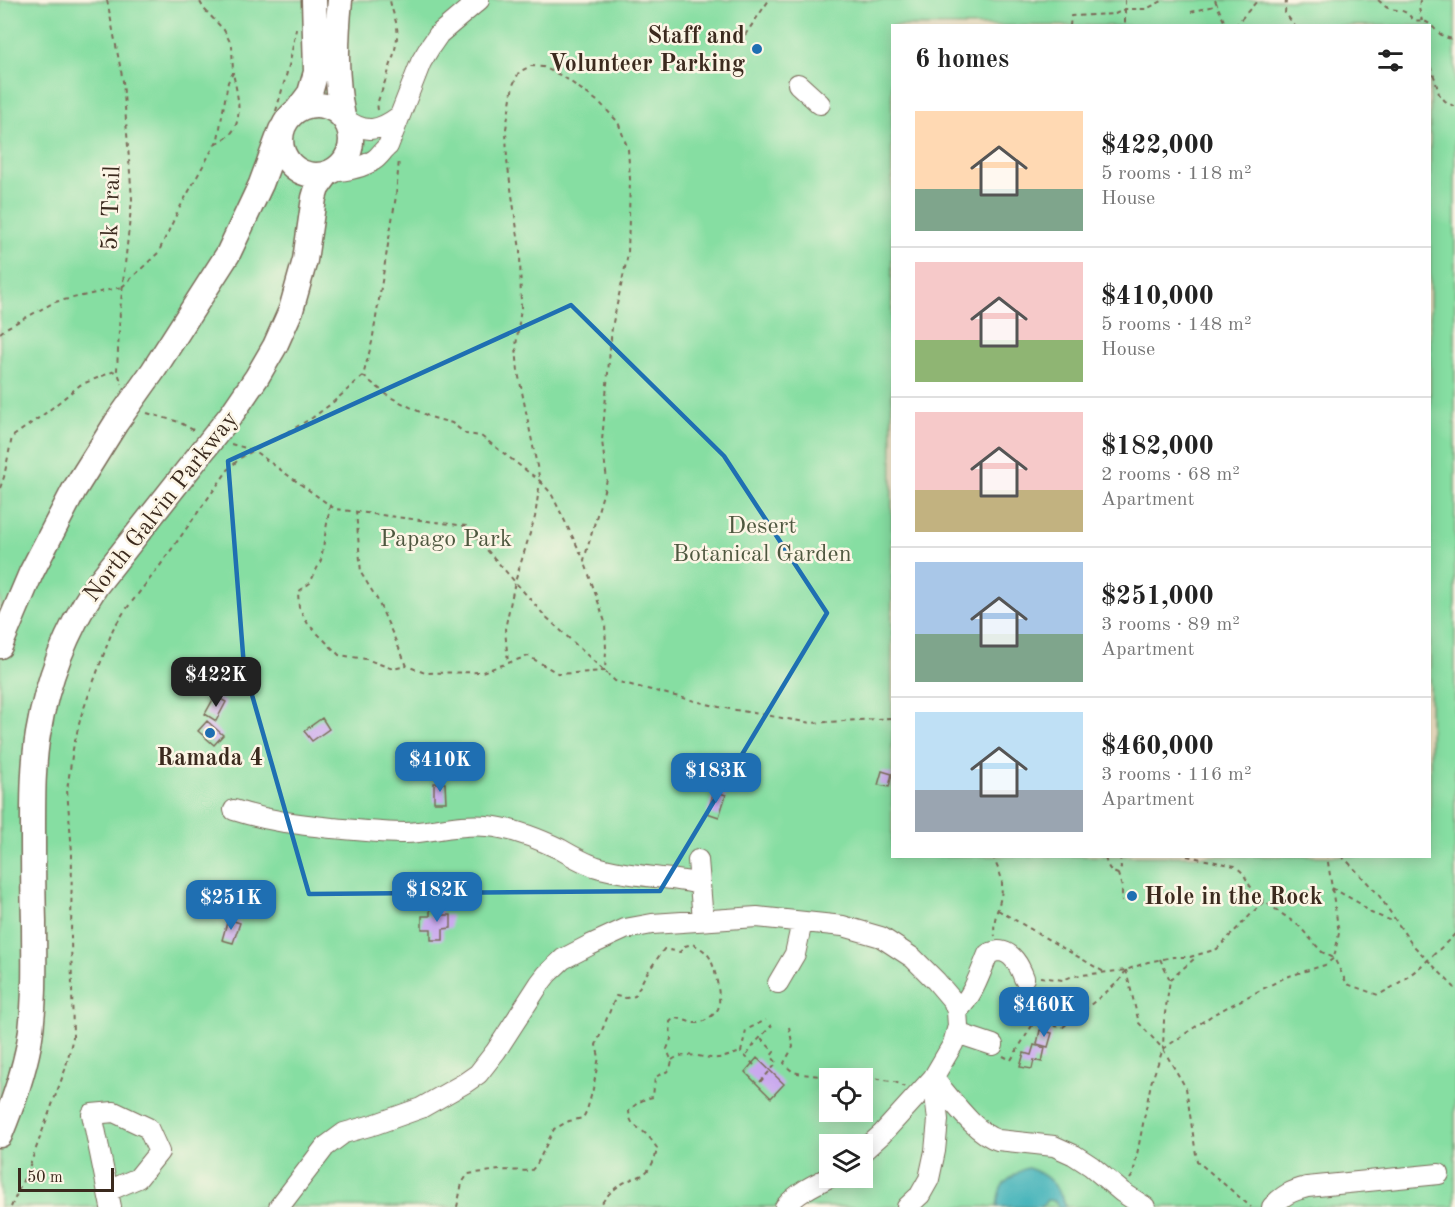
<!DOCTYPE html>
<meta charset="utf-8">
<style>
:root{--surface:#fff;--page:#f6f6f6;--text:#222;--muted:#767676;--line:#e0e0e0;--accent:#1f6fb2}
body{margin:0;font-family:"Old Standard TT",serif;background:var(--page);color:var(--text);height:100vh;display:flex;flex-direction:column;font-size:22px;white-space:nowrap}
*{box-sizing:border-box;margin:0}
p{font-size:20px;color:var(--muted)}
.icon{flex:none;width:33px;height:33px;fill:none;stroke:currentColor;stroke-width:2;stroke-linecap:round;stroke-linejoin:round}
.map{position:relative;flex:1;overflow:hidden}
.side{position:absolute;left:891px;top:24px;width:540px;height:834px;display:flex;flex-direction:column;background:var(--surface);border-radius:0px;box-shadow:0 3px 15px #0003}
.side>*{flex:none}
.tools{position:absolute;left:819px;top:1068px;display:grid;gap:12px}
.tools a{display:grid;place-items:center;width:54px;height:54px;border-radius:0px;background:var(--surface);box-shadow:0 3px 15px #0003;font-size:30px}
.scale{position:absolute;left:18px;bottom:15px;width:96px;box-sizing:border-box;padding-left:6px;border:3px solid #3b2a1e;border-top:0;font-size:16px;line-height:21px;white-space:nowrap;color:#3b2a1e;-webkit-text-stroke:4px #fcf5e5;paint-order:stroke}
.price{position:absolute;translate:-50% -51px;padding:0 14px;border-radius:12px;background:var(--accent);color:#fff;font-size:20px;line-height:39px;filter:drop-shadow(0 2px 3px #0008)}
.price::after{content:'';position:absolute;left:50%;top:36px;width:18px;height:14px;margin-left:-9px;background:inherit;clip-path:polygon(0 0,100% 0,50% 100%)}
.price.on{background:#222;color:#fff}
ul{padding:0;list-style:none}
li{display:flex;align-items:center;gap:18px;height:150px;padding:0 24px}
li+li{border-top:2px solid var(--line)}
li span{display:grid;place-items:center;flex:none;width:168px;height:120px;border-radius:0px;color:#555}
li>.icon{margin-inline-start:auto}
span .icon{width:72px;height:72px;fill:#fffc;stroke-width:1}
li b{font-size:26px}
h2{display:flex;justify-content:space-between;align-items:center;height:72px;padding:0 24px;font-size:26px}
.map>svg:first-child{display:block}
.green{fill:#86dea2;stroke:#608460;stroke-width:1.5;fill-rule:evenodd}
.water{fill:#43b3ba;stroke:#3f6e6c;stroke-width:1.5}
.building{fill:#caaaee}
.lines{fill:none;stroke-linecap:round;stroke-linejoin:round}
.minor-casing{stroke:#7b6b59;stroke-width:22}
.major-casing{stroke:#7b6b59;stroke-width:27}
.path{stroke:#7b6b59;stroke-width:2;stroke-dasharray:4.5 4.5;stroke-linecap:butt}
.minor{stroke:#fff;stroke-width:20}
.major{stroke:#fff;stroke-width:24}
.marked{fill:none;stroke:#1f6fb2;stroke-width:4.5;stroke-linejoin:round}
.poi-dot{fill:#1f6fb2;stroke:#fcf5e5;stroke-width:2}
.labels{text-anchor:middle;stroke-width:5;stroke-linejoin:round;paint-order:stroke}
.poi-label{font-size:24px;font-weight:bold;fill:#3b2a1e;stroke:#fcf5e5;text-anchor:end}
.street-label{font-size:24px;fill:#3b2a1e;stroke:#fcf5e5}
.park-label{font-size:24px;fill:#4e573f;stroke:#fcf5e5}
</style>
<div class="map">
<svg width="1455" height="1207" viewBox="0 0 1455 1207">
<rect width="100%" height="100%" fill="#fcf5e5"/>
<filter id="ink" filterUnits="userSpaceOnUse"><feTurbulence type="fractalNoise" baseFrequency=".0167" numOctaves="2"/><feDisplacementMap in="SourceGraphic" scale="12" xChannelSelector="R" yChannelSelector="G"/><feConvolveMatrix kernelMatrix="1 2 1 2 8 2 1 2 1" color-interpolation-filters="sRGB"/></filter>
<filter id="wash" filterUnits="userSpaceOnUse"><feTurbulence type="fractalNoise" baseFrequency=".008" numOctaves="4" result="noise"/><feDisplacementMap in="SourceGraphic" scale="24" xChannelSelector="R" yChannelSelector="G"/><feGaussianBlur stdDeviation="1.35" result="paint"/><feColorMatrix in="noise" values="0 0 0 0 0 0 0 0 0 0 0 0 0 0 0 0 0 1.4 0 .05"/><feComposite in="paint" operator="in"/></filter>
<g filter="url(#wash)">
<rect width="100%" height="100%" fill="#f2e4c7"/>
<path class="green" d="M 0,0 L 1455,0 L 1455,1207 L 0,1207 ZM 892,26 L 1430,26 L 1430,856 L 892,856 ZM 830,1078 L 862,1078 L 862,1112 L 830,1112 ZM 830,1144 L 862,1144 L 862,1178 L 830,1178 Z"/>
<path class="water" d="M 1028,1168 C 1048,1174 1060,1188 1066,1207 L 1059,1207 L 1055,1201 L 1047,1200 L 1042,1207 L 997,1207 C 998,1201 998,1194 1001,1188 C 1004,1182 1021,1169 1028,1168 Z"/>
<g id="blocks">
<path class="building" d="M 215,696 L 226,702 L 216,721 L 205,714 Z
M 322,718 L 329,729 L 312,741 L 304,731 Z
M 207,721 L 223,735 L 214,745 L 198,731 Z
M 882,771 L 892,774 L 889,787 L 878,785 Z
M 434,783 L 445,783 L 446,802 L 434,802 Z
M 714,791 L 726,795 L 719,817 L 707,813 Z
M 430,906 L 442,906 L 442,915 L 451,915 L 451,928 L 443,929 L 443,940 L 431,940 L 431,929 L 422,929 L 422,916 L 430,916 Z
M 228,919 L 240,923 L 233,943 L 222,940 Z
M 1040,1030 L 1052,1033 L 1048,1047 L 1037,1044 Z
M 1034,1045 L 1045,1048 L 1042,1062 L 1034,1060 L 1032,1069 L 1020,1067 L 1024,1053 L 1031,1055 Z
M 757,1058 L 784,1084 L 771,1098 L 745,1072 Z"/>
</g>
</g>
<g filter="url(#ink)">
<use href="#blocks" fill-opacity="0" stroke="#7b6b59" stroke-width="1.5"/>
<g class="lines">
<defs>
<path id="minor" d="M 798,84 L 820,104
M 345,119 C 365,134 379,131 398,117
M 330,172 C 344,171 362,168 374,160 C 379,157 383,150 388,146 L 421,62 L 430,47 L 439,34 L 479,0
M 234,810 C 268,821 298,824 332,828 C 356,830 381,833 405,833 C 432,832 459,823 487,826 C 512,828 537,838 560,849 C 572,856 584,863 597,867 C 630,877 666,876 700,884
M 698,860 L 703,920
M 778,983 L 795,954 L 802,922
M 957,1011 C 973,996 980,974 988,954 C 990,953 997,951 998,951 C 1012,951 1020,967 1024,978
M 957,1033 L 993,1045
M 933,1078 C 949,1096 975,1134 998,1140 L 1054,1146 L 1074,1155 L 1091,1166 L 1122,1192 L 1145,1207
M 108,1191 L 138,1178 L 159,1152 L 148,1128 L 114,1112 L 92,1114 L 111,1207
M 279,1207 L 325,1147 L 344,1133 L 376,1124 L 421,1108 L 465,1083 L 478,1074 L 496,1051 L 540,983 L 547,974 L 563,959 L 590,945 L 625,929 L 652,924 L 757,917 L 843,926 L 881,937 L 913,958 L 936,981 L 953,1001 L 957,1011 L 958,1026 L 953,1044 L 933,1078 L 882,1134 L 862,1152
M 785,1207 C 797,1193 813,1185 830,1177
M 907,1207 L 920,1195 L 929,1179 L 935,1151 L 938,1120 L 933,1078
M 1272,1207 C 1283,1195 1291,1191 1307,1187 L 1439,1174"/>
<path id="major" d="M 340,0 C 336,41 335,77 343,117
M281 140a35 35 0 1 1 70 0a35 35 0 1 1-70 0Z
M 298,109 L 310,93 L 316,72 L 314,0
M 0,646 L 31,573 L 74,490 L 116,423 L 153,371 L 228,254 L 261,184 L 281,130
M 0,1135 C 12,1106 23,1075 29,1044 C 36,1003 34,962 34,921 C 33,890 33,860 33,829 C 33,797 33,765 38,734 C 47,680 66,631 96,586 L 231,415 L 257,377 L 275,346 L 291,310 L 305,260 L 314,198 L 317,188 L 328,173"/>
</defs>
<use href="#minor" class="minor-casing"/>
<use href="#major" class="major-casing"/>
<path class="path" d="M 107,0 L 123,81 L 132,199 L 120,311 L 117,370 L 122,384
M 1125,0 L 1125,26
M 1215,0 L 1226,26
M 1286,0 L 1285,13 L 1295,26
M 1378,0 C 1381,2 1383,5 1386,7 C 1398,13 1403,6 1413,20 C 1417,21 1420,20 1424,21 C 1436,25 1436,38 1455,39
M 1420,0 L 1419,8 L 1422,21
M 1191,12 L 1218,5
M 1070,26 L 1071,16 L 1115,14 L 1125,9 L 1146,9 L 1164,0
M 1235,26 L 1258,0
M 745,35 L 769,0
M 1430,66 L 1435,79 L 1439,94 L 1445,101 L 1455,107
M 378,110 C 376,101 381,95 383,87 C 388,74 396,51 397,37 C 399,24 392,13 390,0
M 276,111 L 290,62 L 296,29
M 216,143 C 248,132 238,98 233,73
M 122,287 L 158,253 L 179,209 L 218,139 L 228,82 L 233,73 L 232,46 L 224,30 L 204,9 L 199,0
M 0,333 L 8,327 L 55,302 L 122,287
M 363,376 L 390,397 L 430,417 L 452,423 L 466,434 L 481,436 L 540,481 L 535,517 L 515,582 L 505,629 L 508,663
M 147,413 L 179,422 L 195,431
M 231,444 L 253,450 L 335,509 L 466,526 L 544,615 L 615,681 L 719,707 L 811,723 L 892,718
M 0,488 L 4,477 L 12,437 L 47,412 L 80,385 L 117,370
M 330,505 L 321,560 L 310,583 L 298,592 L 299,608 L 308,624 L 339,655 L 366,659 L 393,669 L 407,666
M 356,511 L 361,573 L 377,599 L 407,666 L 425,673 L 482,672 L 528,656 L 559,674 L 605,671 L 606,650 L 605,622 L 584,560 L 607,480 L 602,441 L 612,327 L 628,254 L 630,179 L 628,149 L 618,122 L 600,103 L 564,77 L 543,67 L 531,66 L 519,72 L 513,85 L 506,129 L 507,161 L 520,250 L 521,308 L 516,346 L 518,372 L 540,481 L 551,493 L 584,560
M 993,856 C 996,865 1002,875 1002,884 C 1003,902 991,918 995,936
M 1120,856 L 1121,868 L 1118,874 L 1122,887 L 1122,901
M 1187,856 L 1235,866 L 1243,873 L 1250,886 L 1264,901 L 1299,926 L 1322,952 L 1334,958 L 1339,933 L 1327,856
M 1341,856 L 1348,862 L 1378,894 L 1411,943 L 1455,988
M 1105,858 C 1108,867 1109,871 1118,874
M 1332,888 L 1359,903 L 1371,913 L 1395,922
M 998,910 L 1104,972
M 230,919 L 226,906 L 218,894 L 235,885
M 1160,959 L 1170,980 L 1164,1020 L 1163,1049
M 1126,970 L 1139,1023 L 1163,1049 L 1186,1088 L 1197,1161 L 1251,1207
M 1040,977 L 1063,980 L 1073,976 L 1126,970 L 1148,962 L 1173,957 L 1190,957 L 1217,949 L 1264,901
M 1170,980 L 1195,958
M 789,1027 L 793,1047 L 784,1063 C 787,1067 790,1070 794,1072 C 818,1080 891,1073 904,1087
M 747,1055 L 756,1042 L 772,1025
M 1003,1056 L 1011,1060 L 1033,1024 L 1063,1027 L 1110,989 L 1120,980 L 1126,970
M 672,1060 C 684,1051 698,1057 711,1058 C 722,1059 731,1055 741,1052
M 754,1065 L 741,1052 L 746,1030 L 766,1020
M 760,1082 L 777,1063 L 771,1056 L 774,1052 L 761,1038
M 1130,1179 L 1133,1175 L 1151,1083 L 1163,1049 L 1214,1014 L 1286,977 L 1325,965 L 1334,958 L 1347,984 L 1378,995 C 1408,980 1431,958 1455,934
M 11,1207 L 30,1165 L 42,1132 L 65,1070 L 73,1037 L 71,937 L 72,852 L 67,790 L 73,749 L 81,716 L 113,629 L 124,612 L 159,567 L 228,470 L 240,458 L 295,428 L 312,418 L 331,404 L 363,376 L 372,342 L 396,196 L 399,159
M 457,1207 L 462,1183 L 468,1174 L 500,1170 L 531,1171 L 537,1164 L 554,1129 L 569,1121 L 583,1118 L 587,1110 L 593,1089 L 598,1062 L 599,1057 L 596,1045 L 616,996 L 626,998 L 635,996 L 645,976 L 664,949 L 680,952 L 685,946 L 692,944 C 699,947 706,951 710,958 C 715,968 722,999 718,1009 C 715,1014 709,1018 704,1021 C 690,1029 679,1011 670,1022 L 671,1039 L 667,1049 L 670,1057 L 672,1060 L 670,1070 L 655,1077 L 653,1097 C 643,1099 636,1103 629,1111 C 630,1127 637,1125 647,1135 C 651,1139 654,1144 657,1148 C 656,1157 652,1167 645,1173 C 641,1177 636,1177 632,1179 C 619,1184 605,1195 600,1207"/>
<use href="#minor" class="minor"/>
<use href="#major" class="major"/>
</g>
</g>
<path class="marked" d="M 571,305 L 724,456 L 827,613 L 660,891 L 309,894 L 244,667 L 228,461 Z"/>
<g class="poi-dot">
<circle cx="757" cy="49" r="6"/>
<circle cx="210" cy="733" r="6"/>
<circle cx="1132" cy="896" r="6"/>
</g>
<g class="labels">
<g class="poi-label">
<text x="745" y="43">Staff and<tspan x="745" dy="28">Volunteer Parking</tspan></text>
<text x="210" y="765" text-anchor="middle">Ramada 4</text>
<text x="1144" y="904" text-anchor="start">Hole in the Rock</text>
</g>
<g class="street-label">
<text transform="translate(110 208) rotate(-88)" y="8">5k Trail</text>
<text transform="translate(160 506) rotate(-52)" y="8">North Galvin Parkway</text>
</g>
<g class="park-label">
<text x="762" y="533">Desert<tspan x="762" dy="28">Botanical Garden</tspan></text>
<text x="446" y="546">Papago Park</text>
</g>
</g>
</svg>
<div class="tools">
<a><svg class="icon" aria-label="locate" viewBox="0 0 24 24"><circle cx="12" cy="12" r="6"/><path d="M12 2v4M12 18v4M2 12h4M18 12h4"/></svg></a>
<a><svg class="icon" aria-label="layers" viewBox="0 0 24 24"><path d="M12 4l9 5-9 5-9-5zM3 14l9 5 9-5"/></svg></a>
</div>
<div class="scale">50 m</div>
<b class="price on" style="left:216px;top:708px">$422K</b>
<b class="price" style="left:440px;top:793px">$410K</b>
<b class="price" style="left:716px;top:804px">$183K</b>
<b class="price" style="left:437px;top:923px">$182K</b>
<b class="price" style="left:231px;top:931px">$251K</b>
<b class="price" style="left:1044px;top:1038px">$460K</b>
<section class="side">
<h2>6 homes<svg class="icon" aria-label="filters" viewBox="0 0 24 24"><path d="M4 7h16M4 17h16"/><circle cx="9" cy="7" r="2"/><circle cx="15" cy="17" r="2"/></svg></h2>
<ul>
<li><span style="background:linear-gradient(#ffd9b3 65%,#7fa58c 0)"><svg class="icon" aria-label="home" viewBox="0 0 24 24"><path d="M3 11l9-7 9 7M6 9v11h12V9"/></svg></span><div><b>$422,000</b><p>5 rooms · 118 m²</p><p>House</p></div></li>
<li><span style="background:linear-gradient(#f6c9c9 65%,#8fb573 0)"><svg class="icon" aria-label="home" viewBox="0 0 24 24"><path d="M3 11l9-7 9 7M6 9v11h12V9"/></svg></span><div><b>$410,000</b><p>5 rooms · 148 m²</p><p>House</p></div></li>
<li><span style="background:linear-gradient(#f6c9c9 65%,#c2b280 0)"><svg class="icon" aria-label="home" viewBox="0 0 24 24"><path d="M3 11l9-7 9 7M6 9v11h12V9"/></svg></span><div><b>$182,000</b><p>2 rooms · 68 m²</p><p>Apartment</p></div></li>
<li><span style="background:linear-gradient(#a9c7e8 60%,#7fa58c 0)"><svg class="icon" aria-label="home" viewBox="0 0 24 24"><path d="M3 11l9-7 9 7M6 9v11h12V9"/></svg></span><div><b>$251,000</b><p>3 rooms · 89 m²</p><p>Apartment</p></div></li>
<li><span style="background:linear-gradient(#bfe0f5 65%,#9aa5b1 0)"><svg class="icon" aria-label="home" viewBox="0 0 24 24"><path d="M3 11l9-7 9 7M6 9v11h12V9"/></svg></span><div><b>$460,000</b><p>3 rooms · 116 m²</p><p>Apartment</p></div></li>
</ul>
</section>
</div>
